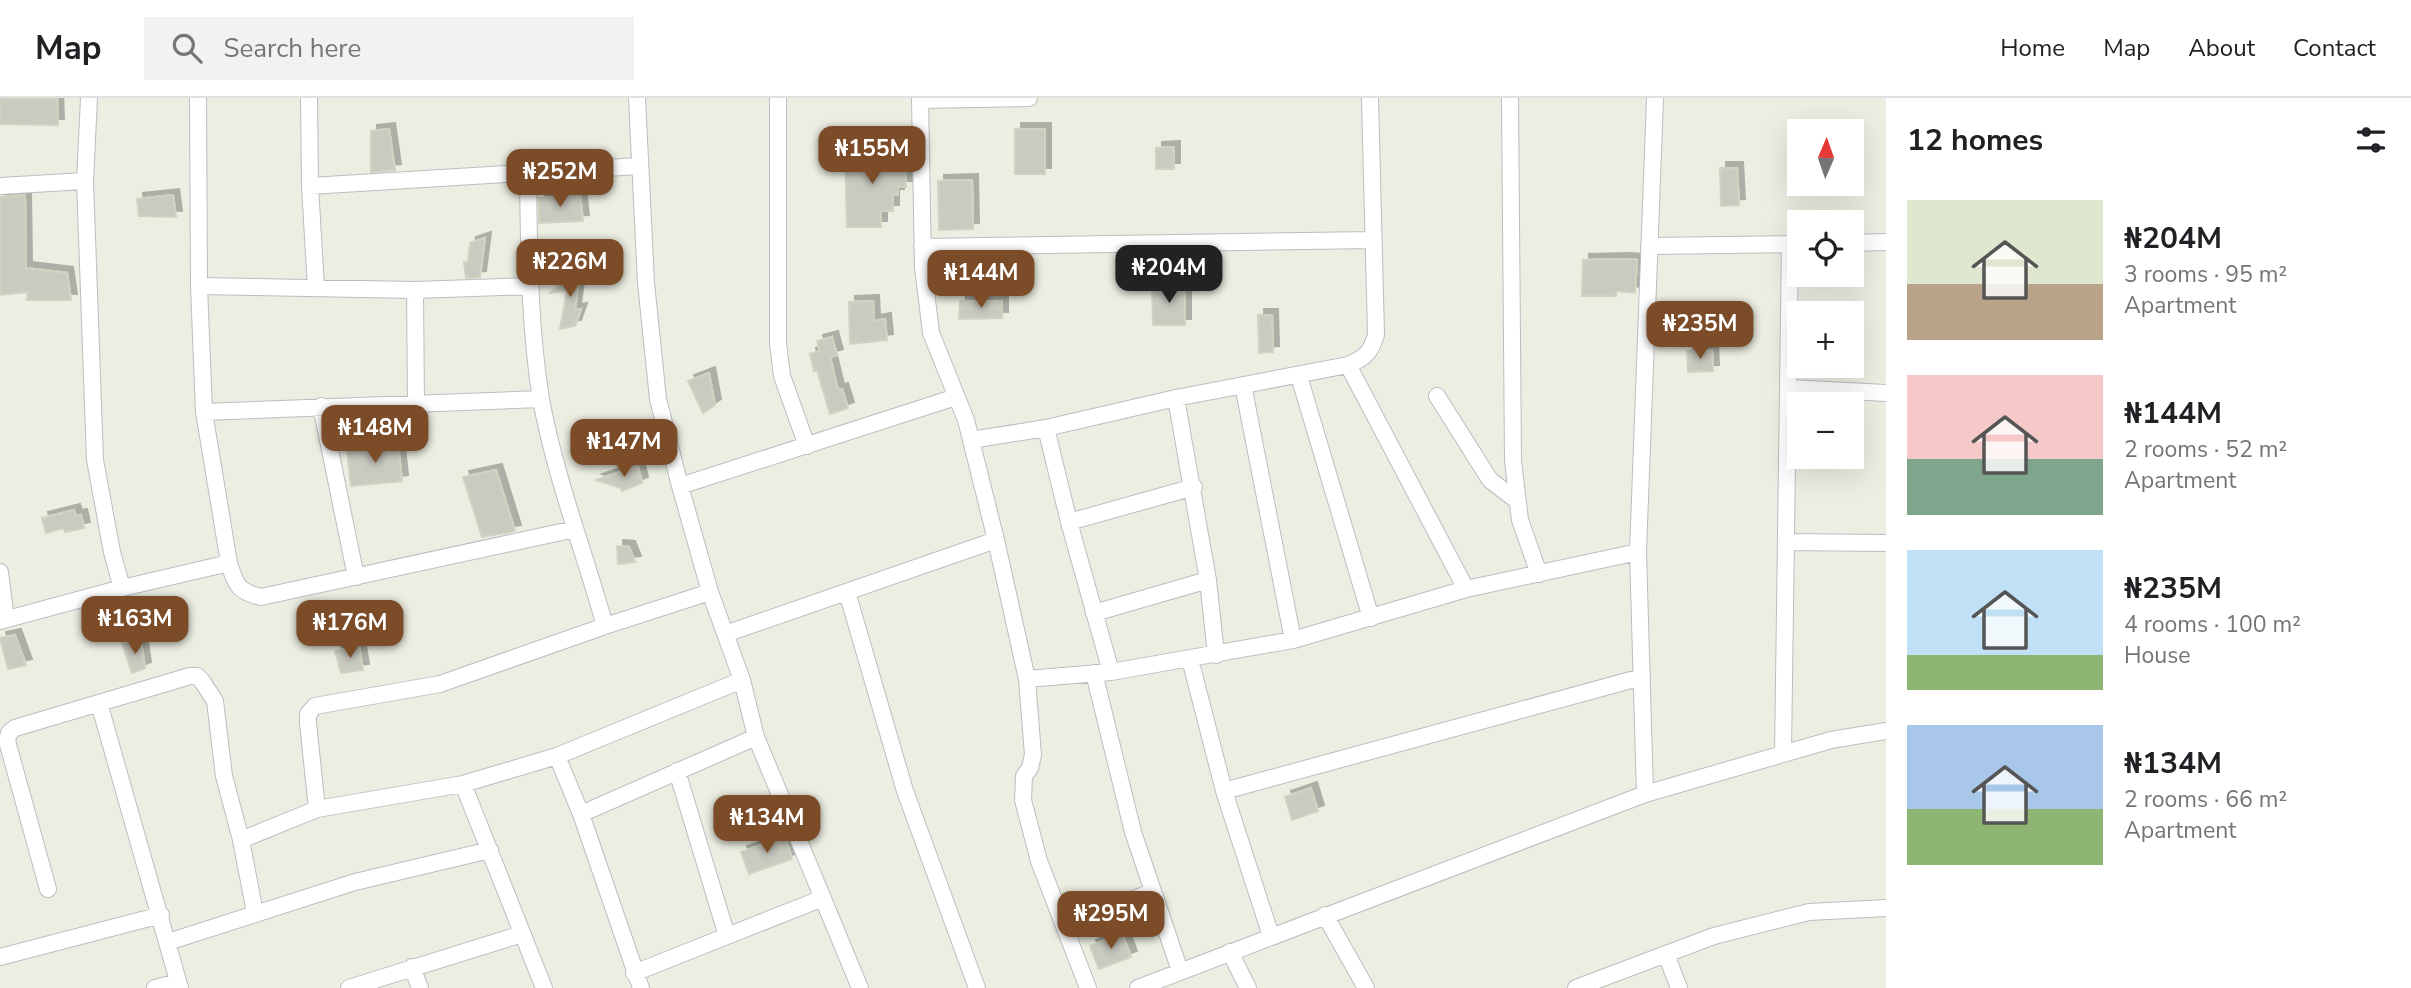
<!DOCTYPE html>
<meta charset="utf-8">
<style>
:root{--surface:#fff;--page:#f2f2f2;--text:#202124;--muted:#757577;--line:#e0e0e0;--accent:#7c4b27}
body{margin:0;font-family:"Nunito Sans",sans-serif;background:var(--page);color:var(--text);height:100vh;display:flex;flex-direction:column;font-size:26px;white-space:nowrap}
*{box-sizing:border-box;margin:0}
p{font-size:23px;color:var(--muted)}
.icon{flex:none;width:38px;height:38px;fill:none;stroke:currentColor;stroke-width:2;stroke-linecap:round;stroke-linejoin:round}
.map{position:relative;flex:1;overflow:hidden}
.drawer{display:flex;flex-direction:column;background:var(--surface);width:525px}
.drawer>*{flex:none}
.needle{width:46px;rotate:2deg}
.fabs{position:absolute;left:1787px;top:21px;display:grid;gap:14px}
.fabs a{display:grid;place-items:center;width:77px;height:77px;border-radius:0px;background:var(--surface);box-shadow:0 7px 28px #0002;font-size:35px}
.price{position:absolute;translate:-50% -60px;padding:0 16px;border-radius:14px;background:var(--accent);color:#fff;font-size:23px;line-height:46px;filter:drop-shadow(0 2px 4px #0008)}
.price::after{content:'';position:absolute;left:50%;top:42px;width:21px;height:16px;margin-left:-10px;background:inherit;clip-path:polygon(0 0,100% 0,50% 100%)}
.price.selected{background:#222;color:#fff}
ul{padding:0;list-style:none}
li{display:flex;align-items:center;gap:21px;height:175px;padding:0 21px}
li span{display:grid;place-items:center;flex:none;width:196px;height:140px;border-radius:0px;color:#555}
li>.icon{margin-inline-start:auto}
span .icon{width:84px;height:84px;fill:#fffc;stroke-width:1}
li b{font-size:30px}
h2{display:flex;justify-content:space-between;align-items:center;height:84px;padding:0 21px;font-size:30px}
header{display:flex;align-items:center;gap:42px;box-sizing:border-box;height:98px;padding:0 35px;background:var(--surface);border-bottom:2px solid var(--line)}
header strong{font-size:33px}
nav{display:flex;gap:38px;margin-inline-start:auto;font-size:24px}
.search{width:490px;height:63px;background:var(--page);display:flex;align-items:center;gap:18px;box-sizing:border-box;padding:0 24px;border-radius:0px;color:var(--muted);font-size:26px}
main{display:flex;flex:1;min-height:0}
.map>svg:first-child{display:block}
.building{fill:#cacac1;stroke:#d1d2c0;stroke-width:2;filter:url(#shadow)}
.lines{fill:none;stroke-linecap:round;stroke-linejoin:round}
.minor-casing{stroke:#bcbdc4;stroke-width:18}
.minor{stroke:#fff;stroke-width:16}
</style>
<header>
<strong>Map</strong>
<div class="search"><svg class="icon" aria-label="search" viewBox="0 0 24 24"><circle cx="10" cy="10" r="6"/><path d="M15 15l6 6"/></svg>Search here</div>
<nav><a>Home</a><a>Map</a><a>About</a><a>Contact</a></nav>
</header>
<main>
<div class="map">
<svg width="1886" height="890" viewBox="0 0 1886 890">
<defs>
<filter id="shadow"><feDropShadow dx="6" dy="-6" stdDeviation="0" flood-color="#0004"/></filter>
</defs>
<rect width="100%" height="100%" fill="#eceee2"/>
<path class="building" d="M 0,0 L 57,0 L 58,27 L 0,26 Z
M 389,31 L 395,72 L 371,74 L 371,33 Z
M 1015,31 L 1045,31 L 1045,76 L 1015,76 Z
M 1174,49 L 1174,71 L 1156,71 L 1156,50 Z
M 905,55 L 906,89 L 898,89 L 898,97 L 893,97 L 893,113 L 881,113 L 881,129 L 847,129 L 845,56 Z
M 1720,70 L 1737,70 L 1739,107 L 1721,108 Z
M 972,82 L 973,131 L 939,132 L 938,83 Z
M 25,97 L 26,170 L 67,175 L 71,202 L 27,202 L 28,194 L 0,197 L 0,99 Z
M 173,97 L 176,119 L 139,118 L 137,101 Z
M 580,97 L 583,123 L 539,125 L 539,100 Z
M 485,140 L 480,179 L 466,180 L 464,164 L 468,164 L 470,145 Z
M 1623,161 L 1637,162 L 1635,195 L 1616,193 L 1616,198 L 1582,198 L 1583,162 Z
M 581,166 L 575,212 L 581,211 L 575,228 L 560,231 L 567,193 L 550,195 Z
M 1152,187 L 1185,187 L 1185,227 L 1153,227 Z
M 873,203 L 874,223 L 885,221 L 887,242 L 850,246 L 849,204 Z
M 960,203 L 1002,203 L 1002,220 L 959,221 Z
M 1258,217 L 1272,217 L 1273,254 L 1259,255 Z
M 832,239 L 837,257 L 830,259 L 838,292 L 842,291 L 848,310 L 830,316 L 817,272 L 814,273 L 810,256 L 820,253 L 817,243 Z
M 1712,252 L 1713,273 L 1688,274 L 1687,253 Z
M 709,275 L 715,307 L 703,315 L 688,283 Z
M 398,346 L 402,383 L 351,388 L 347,352 Z
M 638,368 L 642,385 L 622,393 L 621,390 L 596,382 Z
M 496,372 L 515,433 L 482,439 L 463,379 Z
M 74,412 L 76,418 L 81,417 L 84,430 L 65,434 L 64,430 L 46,435 L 42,420 Z
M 617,448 L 629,449 L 635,464 L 618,466 Z
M 15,537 L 26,567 L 8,571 L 0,540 Z
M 141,543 L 145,570 L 132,575 L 122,545 Z
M 359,548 L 363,572 L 341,575 L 335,553 Z
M 1311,690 L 1318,713 L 1292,722 L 1285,699 Z
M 785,739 L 792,761 L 749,776 L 741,754 Z
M 1122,835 L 1131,859 L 1099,871 L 1090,848 Z"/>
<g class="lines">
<defs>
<path id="minor" d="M 89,0 L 85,83 L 95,362 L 112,454 L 122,490
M 198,0 L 199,188 L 204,314 L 229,465 C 236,487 237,493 261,499 L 575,431
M 309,0 L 310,88 L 316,190
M 637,0 L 646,185 L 658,301 L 680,388 L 710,494 L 742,582 L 756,639 L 860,890
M 778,0 L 778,245 L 782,278 L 807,348
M 920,0 L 923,169 L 931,235 L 966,322 L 996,442 L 1027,581 L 1033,657 L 1030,670 L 1024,678 L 1023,702 L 1039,763 L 1088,890
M 1510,0 L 1513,363 L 1520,422 L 1539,476
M 920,2 L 1029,0
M 528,76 C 529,151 529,227 541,301 C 555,378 584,453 605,528
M 0,88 L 85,83
M 310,88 L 639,68
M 1852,145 L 1886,144
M 1649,148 L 1797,146
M 922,149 L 1372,142
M 199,188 L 415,192 L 530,188
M 415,192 L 416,307
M 1348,267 L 1466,491
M 1299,278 L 1371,520
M 1243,287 L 1293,542
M 1788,290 L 1886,295
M 1437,298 L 1490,382 L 1516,402
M 1176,300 L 1208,482 L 1216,557
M 321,308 L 356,479
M 204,314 L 541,301
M 1046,330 L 1069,424 L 1111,574
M 971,342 L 1046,330 L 1176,300 L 1348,267 C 1365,260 1371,254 1376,237 L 1370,0
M 680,388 L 956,299
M 1069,424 L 1194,389
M 1786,444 L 1886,445
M 0,474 L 6,521
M 847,494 L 905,693 L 977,890
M 1094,515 L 1208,482
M 0,523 L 122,490 L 229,465
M 725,536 L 996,442
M 1190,561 L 1224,693 L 1271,838
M 1094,575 L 1133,734 L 1180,873
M 1027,581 L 1111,574 L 1293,542 L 1466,491 L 1638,454
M 99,605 L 180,890
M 1783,656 L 1790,146
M 557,658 L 581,716 L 641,890
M 677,673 L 727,838
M 463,686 L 544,890
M 1224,693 L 1642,579
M 1645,696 L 1638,454 L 1655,0
M 317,711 L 308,625 L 308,616 L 315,608 L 440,586 L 605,528 L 710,494
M 581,716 L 756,639
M 241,742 L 317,711 L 463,686 L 557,658 L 742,582
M 48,791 L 7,643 L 9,635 L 15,630 L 190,578 L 197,578 L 202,583 L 215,603 L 224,678 L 241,742 L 255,815
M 1325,817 L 1366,890
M 1065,831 L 1153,793
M 168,844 L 355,784 L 490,752
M 1230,854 L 1248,890
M 1666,856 L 1679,890
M 0,859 L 161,817
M 412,869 L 420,890
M 634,875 L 823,800
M 155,890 L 178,884
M 349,890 L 522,836
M 1138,890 L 1645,696 L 1831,642 L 1886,633
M 1576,890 L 1714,838 L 1809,814 L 1886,810"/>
</defs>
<use href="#minor" class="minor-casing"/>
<use href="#minor" class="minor"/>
</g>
</svg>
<div class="fabs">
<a><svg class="needle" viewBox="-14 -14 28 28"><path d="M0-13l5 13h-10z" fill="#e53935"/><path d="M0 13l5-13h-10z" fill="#757577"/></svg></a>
<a><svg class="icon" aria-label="locate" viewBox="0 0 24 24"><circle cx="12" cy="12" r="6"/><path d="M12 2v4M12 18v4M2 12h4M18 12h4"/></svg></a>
<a>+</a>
<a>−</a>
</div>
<b class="price" style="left:872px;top:88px">₦155M</b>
<b class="price" style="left:560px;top:111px">₦252M</b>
<b class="price" style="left:570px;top:201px">₦226M</b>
<b class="price selected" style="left:1169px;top:207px">₦204M</b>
<b class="price" style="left:981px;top:212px">₦144M</b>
<b class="price" style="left:1700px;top:263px">₦235M</b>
<b class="price" style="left:375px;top:367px">₦148M</b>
<b class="price" style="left:624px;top:381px">₦147M</b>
<b class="price" style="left:135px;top:558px">₦163M</b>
<b class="price" style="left:350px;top:562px">₦176M</b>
<b class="price" style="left:767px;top:757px">₦134M</b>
<b class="price" style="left:1111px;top:853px">₦295M</b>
</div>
<section class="drawer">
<h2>12 homes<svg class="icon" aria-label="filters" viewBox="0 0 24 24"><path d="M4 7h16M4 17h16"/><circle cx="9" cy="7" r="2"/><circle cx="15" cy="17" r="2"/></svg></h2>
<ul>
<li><span style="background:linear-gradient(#dfe7d0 60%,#b9a48a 0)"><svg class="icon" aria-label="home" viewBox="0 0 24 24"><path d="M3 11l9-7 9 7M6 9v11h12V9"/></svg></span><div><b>₦204M</b><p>3 rooms · 95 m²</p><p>Apartment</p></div></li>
<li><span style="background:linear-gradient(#f6c9c9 60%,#7fa58c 0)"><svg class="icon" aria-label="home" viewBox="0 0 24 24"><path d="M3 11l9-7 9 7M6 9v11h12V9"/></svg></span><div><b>₦144M</b><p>2 rooms · 52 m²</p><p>Apartment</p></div></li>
<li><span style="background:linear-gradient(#bfe0f5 75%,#8fb573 0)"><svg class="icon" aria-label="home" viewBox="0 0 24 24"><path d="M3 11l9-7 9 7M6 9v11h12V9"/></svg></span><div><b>₦235M</b><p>4 rooms · 100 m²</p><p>House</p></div></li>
<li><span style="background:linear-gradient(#a9c7e8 60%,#8fb573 0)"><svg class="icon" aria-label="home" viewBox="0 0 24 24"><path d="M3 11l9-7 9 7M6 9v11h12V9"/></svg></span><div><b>₦134M</b><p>2 rooms · 66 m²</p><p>Apartment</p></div></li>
</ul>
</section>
</main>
